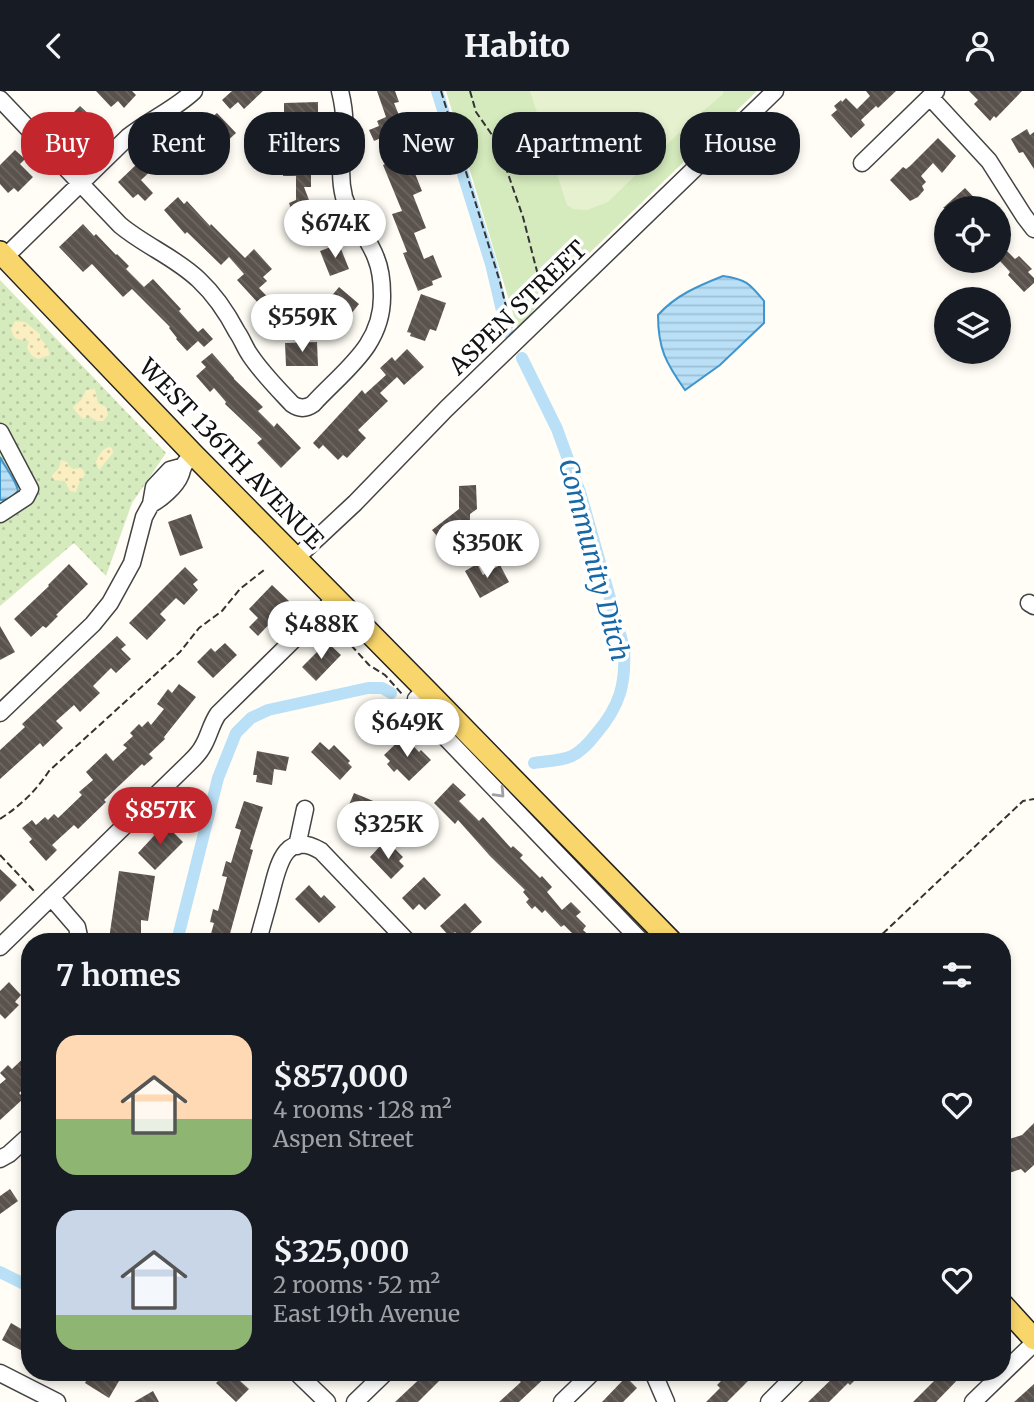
<!DOCTYPE html>
<meta charset="utf-8">
<style>
:root{--surface:#171b24;--page:#20242c;--text:#f1f3f6;--muted:#9ea1a6;--accent:#c4262e}
body{margin:0;font-family:Merriweather,serif;background:var(--page);color:var(--text);height:100vh;display:flex;flex-direction:column;font-size:26px;white-space:nowrap}
*{box-sizing:border-box;margin:0}
p{font-size:23px;color:var(--muted)}
.icon{flex:none;width:38px;height:38px;fill:none;stroke:currentColor;stroke-width:2;stroke-linecap:round;stroke-linejoin:round}
.map{position:relative;flex:1;overflow:hidden}
.drawer{position:absolute;left:21px;top:842px;width:990px;height:448px;display:flex;flex-direction:column;background:var(--surface);border-radius:28px;box-shadow:0 4px 10px #0003}
.drawer>*{flex:none}
.banner{position:absolute;left:21px;top:21px;width:992px;height:63px;display:flex;gap:14px}
.controls{position:absolute;left:934px;top:105px;display:grid;gap:14px}
.controls a{display:grid;place-items:center;width:77px;height:77px;border-radius:50%;background:var(--surface);box-shadow:0 4px 10px #0003;font-size:35px}
.price{position:absolute;translate:-50% -60px;padding:0 16px;border-radius:24px;background:#fff;color:#222;font-size:23px;line-height:46px;filter:drop-shadow(0 2px 4px #0008)}
.price::after{content:'';position:absolute;left:50%;top:42px;width:21px;height:16px;margin-left:-10px;background:inherit;clip-path:polygon(0 0,100% 0,50% 100%)}
.price.selected{background:var(--accent);color:#fff}
ul{padding:0;list-style:none}
li{display:flex;align-items:center;gap:21px;height:175px;padding:0 35px}
li span{display:grid;place-items:center;flex:none;width:196px;height:140px;border-radius:21px;color:#555}
li>.icon{margin-inline-start:auto}
span .icon{width:84px;height:84px;fill:#fffc;stroke-width:1}
li b{font-size:30px}
h2{display:flex;justify-content:space-between;align-items:center;height:84px;padding:0 35px;font-size:30px}
.pill{padding:0 24px;border-radius:28px;background:var(--surface);box-shadow:0 4px 10px #0003;font-size:24px;line-height:63px}
.pill.selected{background:var(--accent);color:#fff}
header{display:flex;justify-content:space-between;align-items:center;height:91px;padding:0 35px;background:var(--surface);font-size:32px;font-weight:800}
.map>svg:first-child{display:block}
.grass{fill:url(#grass-dots)}
.sand{fill:url(#sand-dots)}
.park{fill:#d5ebbd}
.pitch{fill:#e6f2cf}
.water{fill:url(#water-rules);stroke:#3f96cf;stroke-width:2}
.lines{fill:none;stroke-linecap:round;stroke-linejoin:round}
.canal{stroke:#b9e0f7;stroke-width:12}
.building{fill:url(#building-back-hatch)}
.minor-casing{stroke:#444;stroke-width:19}
.major-casing{stroke:#222;stroke-width:24}
.path{stroke:#333;stroke-width:2;stroke-dasharray:7 3.5;stroke-linecap:butt}
.minor{stroke:#fff;stroke-width:16}
.major{stroke:#f9d66b;stroke-width:21}
.oneway{stroke:#a0a0a0}
.labels{text-anchor:middle;stroke-width:7;stroke-linejoin:round;paint-order:stroke}
.street-label{font-size:24px;fill:#111;stroke:#fff}
.water-label{font-size:26px;font-style:italic;fill:#1768a6;stroke:#fff}
</style>
<header><svg class="icon" aria-label="back" viewBox="0 0 24 24"><path d="M15 5l-7 7 7 7"/></svg>Habito<svg class="icon" aria-label="person" viewBox="0 0 24 24"><circle cx="12" cy="8" r="4"/><path d="M4 21q1-7 8-7t8 7"/></svg></header>
<div class="map">
<svg width="1034" height="1311" viewBox="0 0 1034 1311">
<defs>
<pattern id="grass-dots" width="8" height="8" patternUnits="userSpaceOnUse" patternTransform="scale(1.75)"><rect width="8" height="8" fill="#d5ebbd"/><path d="M2 2h.1M6 6h.1" fill="none" stroke="#b6c8a1" stroke-width="1.8" stroke-linecap="round"/></pattern>
<pattern id="sand-dots" width="8" height="8" patternUnits="userSpaceOnUse" patternTransform="scale(1.75)"><rect width="8" height="8" fill="#fbeec1"/><path d="M2 2h.1M6 6h.1" fill="none" stroke="#d6cba5" stroke-width="1.8" stroke-linecap="round"/></pattern>
<pattern id="water-rules" width="6" height="5" patternUnits="userSpaceOnUse" patternTransform="scale(1.75)"><rect width="6" height="5" fill="#b9e0f7"/><path d="M0 2.5h6" fill="none" stroke="#9ebfd3"/></pattern>
<pattern id="building-back-hatch" width="6" height="6" patternUnits="userSpaceOnUse" patternTransform="scale(1.75)"><rect width="6" height="6" fill="#5a524d"/><path d="M-1 5l2 2M0 0l6 6M5-1l2 2" fill="none" stroke="#6d6662"/></pattern>
</defs>
<rect width="100%" height="100%" fill="#fffdf5"/>
<path class="grass" d="M 0,189 L 166,362 L 132,412 L 106,485 L 74,452 L 0,515 Z"/>
<path class="sand" d="M 15,230 L 25,231 L 40,243 L 40,247 L 47,255 L 50,264 L 38,268 L 32,265 L 27,257 L 29,250 C 17,247 15,251 11,238 Z
M 95,298 L 98,312 L 106,316 L 108,324 L 103,330 L 97,330 L 89,325 L 83,328 L 76,321 L 73,316 L 81,309 L 86,299 Z
M 109,356 L 112,357 L 113,362 L 99,379 L 96,371 C 98,365 102,358 109,356 Z
M 61,369 L 67,371 L 69,375 L 73,378 L 80,377 L 83,379 L 85,384 L 80,390 L 76,401 L 70,400 L 65,390 L 53,389 L 52,384 L 59,377 Z"/>
<path class="park" d="M 446,0 L 757,0 L 575,176 L 540,211 L 518,239 Z"/>
<path class="pitch" d="M 530,0 L 723,0 L 723,3 L 686,35 L 608,111 L 587,119 L 573,118 L 567,114 Z"/>
<path class="water" d="M 723,185 C 746,188 750,193 764,210 L 764,232 L 720,274 L 685,299 C 666,272 658,258 658,224 C 676,204 698,195 723,185 Z
M 0,366 C 5,376 17,391 18,400 L 10,408 L 0,409 Z"/>
<g class="lines">
<path class="canal" d="M 437,0 L 491,173 L 507,241
M 522,267 L 557,338 L 580,401 L 624,557 C 626,593 620,615 596,643 C 589,652 582,660 572,665 C 561,670 546,670 534,672
M 177,850 L 218,687 L 236,642 L 251,627 L 268,619 L 368,597 L 382,597 L 391,602
M 0,1181 L 30,1196"/>
</g>
<path class="building" d="M 96,0 L 132,0 L 136,4 L 124,17 L 118,10 L 111,16 Z
M 232,0 L 263,0 L 244,18 L 238,11 L 230,18 L 222,9 Z
M 377,0 L 395,0 L 399,11 L 394,12 L 410,51 L 401,55 L 408,71 L 410,70 L 422,100 L 413,104 L 426,137 L 414,142 L 424,168 L 433,164 L 442,186 L 432,190 L 433,194 L 418,200 L 403,162 L 407,161 L 392,123 L 402,120 L 383,74 L 391,70 L 381,47 L 374,50 L 369,39 L 379,35 L 377,30 L 386,26 Z
M 866,0 L 896,0 L 878,17 L 876,15 L 861,29 L 865,34 L 851,47 L 831,24 L 837,19 L 834,15 L 841,9 L 842,11 L 846,7 L 857,18 L 870,5 Z
M 969,0 L 1022,0 L 996,27 L 994,25 L 990,30 L 974,13 L 978,9 Z
M 318,11 L 318,38 L 290,39 L 290,27 L 284,27 L 284,12 Z
M 80,15 L 95,29 L 79,46 L 82,50 L 74,58 L 62,46 L 70,39 L 63,32 Z
M 217,22 L 236,42 L 211,65 L 196,49 L 182,63 L 184,66 L 168,81 L 160,73 L 157,76 L 156,75 L 141,89 L 153,102 L 145,110 L 138,103 L 133,107 L 118,91 L 138,72 L 141,75 L 175,42 L 179,46 L 201,26 L 206,31 Z
M 1027,38 L 1030,44 L 1034,41 L 1034,78 L 1023,61 L 1019,62 L 1011,48 Z
M 938,47 L 956,65 L 942,82 L 933,72 L 921,85 L 926,91 L 922,95 L 924,99 L 918,106 L 910,110 L 890,89 L 903,76 L 906,78 L 910,75 Z
M 283,57 L 306,58 L 306,77 L 311,77 L 311,96 L 304,96 L 312,117 L 321,114 L 325,127 L 298,137 L 289,112 L 296,109 L 296,85 L 283,85 Z
M 15,59 L 25,68 L 20,73 L 33,86 L 18,101 L 14,97 L 8,102 L 0,93 L 0,74 Z
M 965,97 L 984,117 L 943,117 Z
M 178,106 L 184,113 L 187,110 L 210,135 L 211,133 L 245,167 L 254,158 L 272,178 L 263,186 L 267,190 L 259,197 L 289,228 L 283,235 L 287,239 L 277,249 L 259,231 L 262,228 L 254,220 L 260,214 L 237,189 L 244,183 L 229,166 L 221,174 L 187,141 L 185,143 L 164,119 Z
M 83,133 L 94,145 L 96,143 L 116,164 L 117,163 L 129,175 L 126,178 L 144,196 L 153,188 L 181,218 L 179,220 L 198,241 L 203,237 L 213,248 L 204,256 L 198,250 L 187,260 L 176,248 L 177,247 L 169,237 L 170,236 L 132,198 L 123,206 L 92,173 L 83,181 L 59,156 Z
M 999,152 L 1015,168 L 1019,165 L 1032,178 L 1028,181 L 1034,187 L 1034,192 L 1024,201 L 1008,184 L 1010,181 L 999,169 Z
M 339,153 L 349,178 L 330,185 L 320,160 Z
M 339,196 L 359,213 L 347,228 L 351,230 L 339,244 L 316,224 Z
M 421,203 L 446,212 L 436,240 L 430,238 L 425,250 L 410,245 L 411,242 L 407,241 Z
M 317,251 L 318,275 L 286,275 L 285,252 Z
M 407,258 L 424,276 L 404,294 L 397,286 L 380,302 L 388,310 L 358,339 L 366,347 L 347,367 L 343,364 L 338,369 L 323,354 L 319,358 L 313,352 L 362,299 L 365,303 L 386,284 L 380,277 L 392,266 L 395,270 Z
M 212,262 L 234,287 L 234,288 L 263,316 L 258,320 L 274,336 L 277,332 L 301,357 L 281,377 L 257,352 L 262,348 L 225,313 L 226,311 L 214,297 L 210,301 L 196,285 L 206,276 L 201,271 Z
M 476,394 L 477,418 L 470,423 L 470,437 L 446,456 L 432,439 L 459,418 L 459,395 Z
M 191,423 L 203,457 L 180,465 L 168,431 Z
M 69,473 L 88,493 L 56,524 L 58,525 L 46,537 L 43,535 L 31,546 L 14,528 L 49,495 L 48,494 Z
M 477,473 L 483,484 L 500,474 L 509,491 L 480,507 L 465,480 Z
M 185,476 L 198,489 L 193,493 L 198,499 L 184,514 L 176,507 L 160,523 L 166,529 L 147,549 L 129,532 Z
M 272,494 L 290,511 L 258,545 L 249,536 L 258,527 L 249,518 Z
M 0,535 L 15,561 L 0,569 Z
M 117,545 L 126,554 L 121,558 L 131,568 L 116,582 L 111,577 L 93,595 L 100,602 L 80,621 L 74,614 L 56,630 L 63,637 L 43,656 L 40,652 L 0,688 L 0,659 L 25,636 L 22,633 Z
M 327,551 L 341,564 L 316,590 L 302,576 Z
M 225,552 L 237,564 L 213,587 L 197,571 L 211,557 L 215,561 Z
M 179,593 L 196,606 L 164,646 L 165,648 L 149,663 L 153,667 L 144,675 L 142,673 L 104,709 L 106,711 L 78,738 L 74,734 L 52,754 L 57,759 L 46,770 L 29,751 L 32,748 L 22,737 L 32,729 L 36,734 L 45,726 L 48,729 L 54,723 L 58,727 L 82,704 L 79,701 L 93,689 L 86,681 L 106,662 L 113,670 L 127,657 L 123,654 L 133,645 L 130,642 L 139,633 L 142,636 L 148,630 L 151,634 L 164,618 L 157,613 L 168,598 L 172,602 Z
M 404,645 L 419,661 L 421,659 L 431,669 L 409,690 L 397,678 L 394,681 L 387,673 L 390,670 L 384,664 Z
M 320,651 L 329,659 L 334,654 L 350,670 L 348,672 L 352,676 L 340,689 L 311,661 Z
M 257,660 L 289,666 L 286,680 L 274,678 L 272,694 L 256,691 L 257,684 L 253,684 Z
M 453,692 L 466,704 L 459,710 L 479,730 L 483,726 L 511,757 L 513,755 L 523,764 L 520,767 L 540,787 L 542,785 L 552,796 L 547,801 L 562,819 L 571,811 L 581,821 L 576,825 L 586,835 L 583,839 L 595,850 L 580,850 L 564,834 L 561,836 L 545,819 L 542,822 L 535,815 L 532,818 L 526,811 L 529,808 L 523,801 L 525,799 L 490,765 L 458,729 L 455,733 L 434,712 Z
M 354,702 L 378,712 L 361,753 L 348,747 L 354,733 L 350,732 L 353,724 L 346,721 Z
M 244,710 L 263,716 L 250,758 L 253,759 L 228,850 L 209,850 L 214,832 L 210,831 L 213,818 L 218,820 L 227,786 L 222,785 L 226,770 L 231,772 L 241,739 L 235,737 Z
M 165,733 L 183,751 L 155,779 L 138,762 Z
M 382,753 L 390,761 L 394,757 L 403,766 L 399,770 L 404,775 L 391,788 L 370,766 Z
M 0,778 L 17,794 L 0,811 Z
M 119,780 L 155,785 L 148,830 L 141,829 L 141,850 L 110,850 L 110,841 Z
M 424,786 L 441,804 L 425,819 L 419,813 L 413,819 L 402,807 Z
M 309,794 L 321,807 L 324,804 L 336,816 L 319,832 L 295,808 Z
M 465,812 L 482,831 L 469,843 L 476,850 L 463,850 L 455,841 L 450,846 L 440,835 Z
M 9,891 L 21,904 L 15,911 L 19,914 L 5,928 L 0,923 L 0,900 Z
M 30,961 L 30,992 L 19,1002 L 24,1007 L 0,1029 L 0,993 L 6,988 L 0,982 L 8,974 L 12,978 Z
M 1034,1032 L 1034,1074 L 1025,1082 L 1021,1078 L 1003,1084 L 1003,1050 L 1022,1044 Z
M 10,1098 L 18,1110 L 0,1123 L 0,1105 Z
M 11,1232 L 30,1243 L 30,1256 L 26,1262 L 2,1249 Z
M 71,1281 L 103,1281 L 119,1290 L 109,1307 L 85,1292 L 86,1290 Z
M 227,1281 L 247,1281 L 239,1289 L 249,1298 L 236,1311 L 216,1292 Z
M 427,1281 L 448,1281 L 418,1311 L 395,1311 Z
M 521,1281 L 551,1281 L 519,1311 L 499,1311 L 521,1291 L 516,1286 Z
M 725,1281 L 757,1281 L 727,1311 L 706,1311 L 720,1297 L 717,1294 L 722,1289 L 719,1286 Z
M 839,1281 L 863,1281 L 850,1294 L 848,1292 L 829,1311 L 808,1311 Z
M 943,1281 L 965,1281 L 936,1311 L 913,1311 Z
M 626,1286 L 637,1297 L 623,1311 L 602,1311 Z
M 1034,1293 L 1034,1311 L 1014,1311 Z
M 153,1300 L 159,1311 L 134,1311 Z"/>
<g class="lines">
<defs>
<path id="minor" d="M 930,6 L 989,70 L 1024,125 L 1034,138
M 0,8 L 120,134 C 145,155 175,166 199,189 C 215,204 227,222 237,241 C 242,248 245,257 250,264 C 262,282 277,297 292,313 C 299,318 306,318 313,313 C 344,279 383,255 382,204 C 382,191 381,179 376,167 C 368,145 351,129 344,106 C 338,82 343,61 344,37 C 345,25 343,12 340,0
M 862,72 L 936,0
M 5,166 L 128,46 C 149,29 174,19 194,0
M 0,341 L 30,398 L 26,406 L 0,423
M 151,413 C 160,409 176,395 180,385 C 183,379 181,376 187,370
M 295,468 L 355,412 L 446,318 L 775,0
M 1029,512 L 1034,515
M 426,599 L 416,608 L 417,614 L 422,622 L 641,850
M 0,622 L 93,533 L 110,512 L 132,472 L 144,426 L 151,413 L 154,396 L 170,379 L 181,376
M 297,755 L 305,718
M 51,806 L 77,836 L 80,850
M 258,850 C 262,834 267,818 271,802 C 278,776 284,738 321,760 L 407,850
M 0,856 L 187,674 C 193,668 199,663 203,655 C 209,645 211,633 218,623 L 335,508
M 0,1068 L 9,1063 L 30,1044
M 296,1281 L 327,1311
M 653,1281 L 666,1311
M 0,1282 L 57,1311
M 355,1311 L 386,1281
M 562,1311 L 593,1281
M 769,1311 L 799,1281
M 973,1311 L 1034,1252"/>
<path id="major" d="M 0,161 L 193,363 L 426,599 L 671,850
M 1003,1214 L 1034,1248"/>
</defs>
<use href="#minor" class="minor-casing"/>
<use href="#major" class="major-casing"/>
<path class="path" d="M 441,0 L 500,191 L 510,232 L 513,236
M 470,0 L 476,21 L 497,51 L 523,126 L 540,192
M 330,531 L 369,574 L 385,584 L 402,603
M 0,728 C 20,715 36,700 49,680 L 180,561 L 199,537 L 222,520 L 240,498 L 264,479
M 0,764 L 35,801
M 875,850 L 1023,710 L 1034,708"/>
<use href="#minor" class="minor"/>
<use href="#major" class="major"/>
</g>
<defs><path id="oneway-chevron" d="M-2-3.5L2.5 0L-2 3.5" fill="none" stroke-width="1.6" stroke-linecap="round" stroke-linejoin="round" transform="scale(1.75)"/></defs>
<use class="oneway" href="#oneway-chevron" transform="translate(500 702) rotate(47)"/>
<g class="labels">
<g class="street-label">
<text transform="translate(518 217) rotate(-44)" y="8">ASPEN STREET</text>
<text transform="translate(231 363) rotate(46)" y="8">WEST 136TH AVENUE</text>
</g>
<g class="water-label">
<text transform="translate(594 469) rotate(75)" y="9">Community Ditch</text>
</g>
</g>
</svg>
<div class="controls">
<a><svg class="icon" aria-label="locate" viewBox="0 0 24 24"><circle cx="12" cy="12" r="6"/><path d="M12 2v4M12 18v4M2 12h4M18 12h4"/></svg></a>
<a><svg class="icon" aria-label="layers" viewBox="0 0 24 24"><path d="M12 4l9 5-9 5-9-5zM3 14l9 5 9-5"/></svg></a>
</div>
<b class="price" style="left:335px;top:169px">$674K</b>
<b class="price" style="left:302px;top:263px">$559K</b>
<b class="price" style="left:487px;top:489px">$350K</b>
<b class="price" style="left:321px;top:570px">$488K</b>
<b class="price" style="left:407px;top:668px">$649K</b>
<b class="price selected" style="left:160px;top:756px">$857K</b>
<b class="price" style="left:388px;top:770px">$325K</b>
<div class="banner">
<a class="pill selected">Buy</a>
<a class="pill">Rent</a>
<a class="pill">Filters</a>
<a class="pill">New</a>
<a class="pill">Apartment</a>
<a class="pill">House</a>
</div>
<section class="drawer">
<h2>7 homes<svg class="icon" aria-label="filters" viewBox="0 0 24 24"><path d="M4 7h16M4 17h16"/><circle cx="9" cy="7" r="2"/><circle cx="15" cy="17" r="2"/></svg></h2>
<ul>
<li><span style="background:linear-gradient(#ffd9b3 60%,#8fb573 0)"><svg class="icon" aria-label="home" viewBox="0 0 24 24"><path d="M3 11l9-7 9 7M6 9v11h12V9"/></svg></span><div><b>$857,000</b><p>4 rooms · 128 m²</p><p>Aspen Street</p></div><svg class="icon" aria-label="heart" viewBox="0 0 24 24"><path d="M12 20l-8-8c-3-5 5-10 8-4 3-6 11-1 8 4z"/></svg></li>
<li><span style="background:linear-gradient(#c9d6e8 75%,#8fb573 0)"><svg class="icon" aria-label="home" viewBox="0 0 24 24"><path d="M3 11l9-7 9 7M6 9v11h12V9"/></svg></span><div><b>$325,000</b><p>2 rooms · 52 m²</p><p>East 19th Avenue</p></div><svg class="icon" aria-label="heart" viewBox="0 0 24 24"><path d="M12 20l-8-8c-3-5 5-10 8-4 3-6 11-1 8 4z"/></svg></li>
</ul>
</section>
</div>
